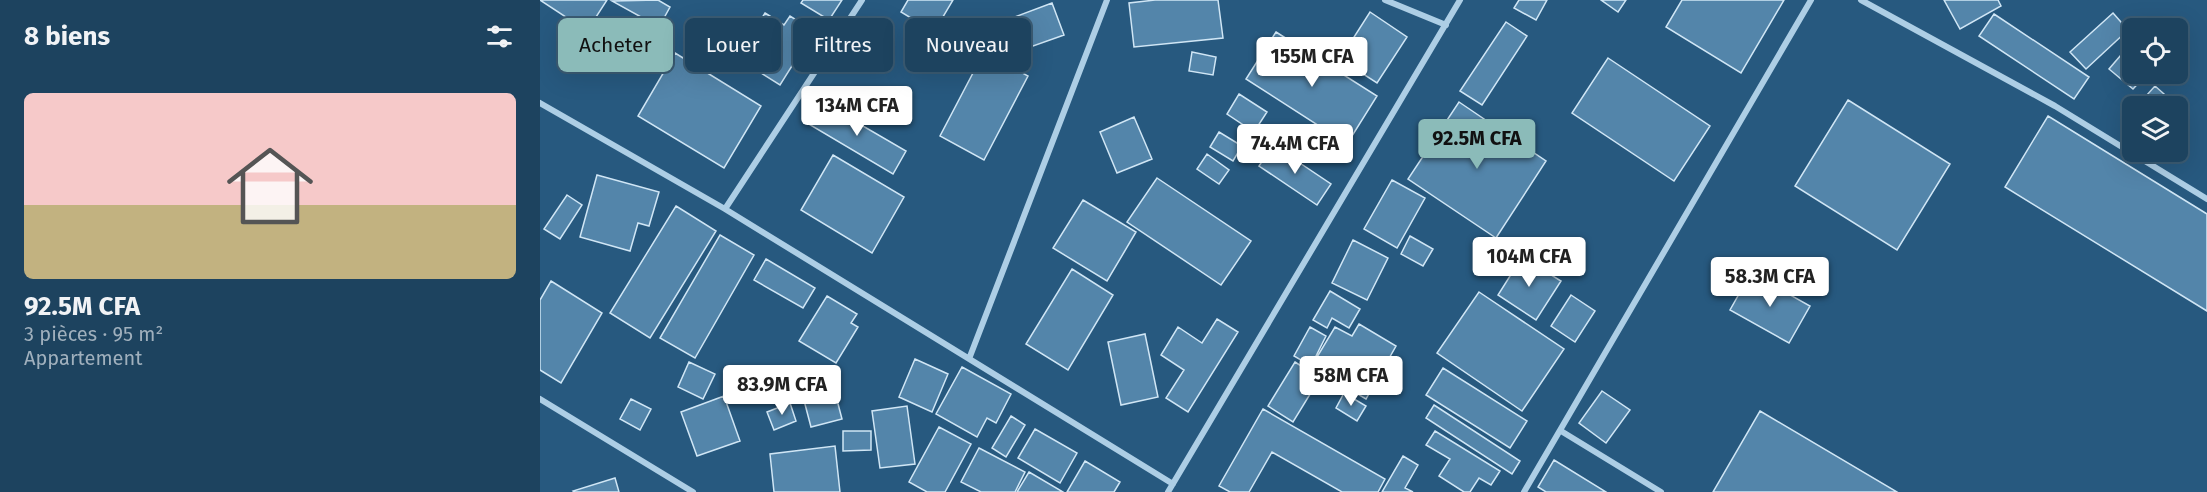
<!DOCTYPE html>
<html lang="fr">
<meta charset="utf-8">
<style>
:root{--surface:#1d435f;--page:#254a65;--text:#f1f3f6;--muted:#a0b0bd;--line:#3b5c74;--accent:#8bbbb9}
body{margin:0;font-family:"Fira Sans",sans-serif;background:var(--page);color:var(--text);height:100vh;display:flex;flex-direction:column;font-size:22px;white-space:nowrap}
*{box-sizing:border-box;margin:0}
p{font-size:20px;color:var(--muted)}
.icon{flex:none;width:33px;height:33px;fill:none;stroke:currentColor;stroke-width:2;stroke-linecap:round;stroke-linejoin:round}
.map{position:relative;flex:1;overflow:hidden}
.side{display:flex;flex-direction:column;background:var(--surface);width:540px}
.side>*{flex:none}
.top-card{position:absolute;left:18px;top:18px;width:570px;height:54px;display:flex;gap:12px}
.tools{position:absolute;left:1582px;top:18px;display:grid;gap:12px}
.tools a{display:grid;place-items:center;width:66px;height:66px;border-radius:9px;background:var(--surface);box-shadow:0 6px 24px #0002,0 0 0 2px var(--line);font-size:30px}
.price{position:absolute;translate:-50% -51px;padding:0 14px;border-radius:6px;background:#fff;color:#222;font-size:20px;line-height:39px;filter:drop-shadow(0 2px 3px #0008)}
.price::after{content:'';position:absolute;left:50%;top:36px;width:18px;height:14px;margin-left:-9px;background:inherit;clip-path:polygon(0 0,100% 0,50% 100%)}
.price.current{background:var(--accent);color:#111}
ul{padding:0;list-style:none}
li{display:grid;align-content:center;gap:12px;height:318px;padding:0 24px}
li span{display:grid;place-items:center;height:186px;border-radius:9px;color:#555}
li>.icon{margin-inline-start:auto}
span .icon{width:108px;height:108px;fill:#fffc;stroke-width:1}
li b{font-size:26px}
h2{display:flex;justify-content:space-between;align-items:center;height:72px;padding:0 24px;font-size:26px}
.tag{padding:0 21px;border-radius:9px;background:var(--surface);box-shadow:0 6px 24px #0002,0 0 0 2px var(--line);font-size:21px;line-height:54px}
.tag.current{background:var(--accent);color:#111}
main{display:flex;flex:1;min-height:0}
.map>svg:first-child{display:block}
.building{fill:#5385aa;stroke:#d0e6f5;stroke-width:1.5}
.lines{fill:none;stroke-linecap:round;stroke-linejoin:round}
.minor{stroke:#adcee5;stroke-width:6}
</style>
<main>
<section class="side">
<h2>8 biens<svg class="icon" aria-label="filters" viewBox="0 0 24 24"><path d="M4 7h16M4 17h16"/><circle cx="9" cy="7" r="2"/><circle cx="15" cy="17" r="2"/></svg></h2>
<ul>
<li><span style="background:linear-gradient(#f6c9c9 60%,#c2b280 0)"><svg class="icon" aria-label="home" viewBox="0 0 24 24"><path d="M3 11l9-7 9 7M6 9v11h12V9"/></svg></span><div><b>92.5M CFA</b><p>3 pièces · 95 m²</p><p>Appartement</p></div></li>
</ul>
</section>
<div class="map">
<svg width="1667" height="492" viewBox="0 0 1667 492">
<rect width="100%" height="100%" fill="#27597f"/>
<path class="building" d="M 0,0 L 67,0 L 47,31 Z
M 118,0 L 130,7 L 119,27 L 72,1 Z
M 263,0 L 302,0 L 289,20 L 261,3 Z
M 368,0 L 413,0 L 394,32 L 361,12 Z
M 615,0 L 678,0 L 683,38 L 594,47 L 589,3 Z
M 979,0 L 1007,0 L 996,20 L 974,8 Z
M 1061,0 L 1086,0 L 1078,12 Z
M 1142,0 L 1244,0 L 1201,73 L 1126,27 Z
M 1404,0 L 1458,0 L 1461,6 L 1420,29 Z
M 512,3 L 524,35 L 476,52 L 464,21 Z
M 830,12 L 867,37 L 837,83 L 800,59 Z
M 225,13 L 244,25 L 250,16 L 274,31 L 240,85 L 197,58 Z
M 1573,13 L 1588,30 L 1546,69 L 1530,52 Z
M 1454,14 L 1549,77 L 1534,99 L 1439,36 Z
M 966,22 L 987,36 L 942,105 L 920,91 Z
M 736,32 L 837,96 L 807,144 L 706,79 Z
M 1593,41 L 1593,74 L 1607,74 L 1593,89 L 1569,69 Z
M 444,52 L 488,76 L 444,160 L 400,136 Z
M 652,52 L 676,57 L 673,75 L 649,71 Z
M 135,53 L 221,106 L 184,168 L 98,116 Z
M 1068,58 L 1170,126 L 1134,181 L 1032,113 Z
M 1615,86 L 1632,101 L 1628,106 L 1597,106 Z
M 699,94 L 727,112 L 714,132 L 687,114 Z
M 1308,100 L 1410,164 L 1357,250 L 1255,186 Z
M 280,101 L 366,151 L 353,174 L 267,123 Z
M 919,102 L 1006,161 L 956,238 L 868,179 Z
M 1508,116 L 1667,214 L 1667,311 L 1465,187 Z
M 594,117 L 612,159 L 577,173 L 560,132 Z
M 679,132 L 702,146 L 693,161 L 670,147 Z
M 733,145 L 791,184 L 777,205 L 719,166 Z
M 667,154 L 689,170 L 679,184 L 657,169 Z
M 293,155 L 364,197 L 332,253 L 261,210 Z
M 57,175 L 119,192 L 109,226 L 98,223 L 90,251 L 40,237 Z
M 617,178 L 711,241 L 681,285 L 587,222 Z
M 852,180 L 885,198 L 857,248 L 824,229 Z
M 27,195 L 42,205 L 20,239 L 4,229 Z
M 543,200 L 596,232 L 567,281 L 513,248 Z
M 136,206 L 176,231 L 110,338 L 70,313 Z
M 180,235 L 214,255 L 155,358 L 120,338 Z
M 870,236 L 893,249 L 883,266 L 861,254 Z
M 813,240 L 848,258 L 827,300 L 792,283 Z
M 982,257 L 1021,281 L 996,320 L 958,295 Z
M 226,259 L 275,288 L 263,308 L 214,280 Z
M 532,269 L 573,295 L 528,370 L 486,344 Z
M 1211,273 L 1270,306 L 1249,343 L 1190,310 Z
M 11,281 L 62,313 L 21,383 L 0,370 L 0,300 Z
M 790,291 L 820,309 L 809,328 L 792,318 L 787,328 L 773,320 Z
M 939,292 L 1024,349 L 982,411 L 897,353 Z
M 1031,295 L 1055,311 L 1035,342 L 1011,326 Z
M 287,296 L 317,314 L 311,323 L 318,327 L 296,363 L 259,341 Z
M 677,319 L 698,332 L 648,412 L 626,398 L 644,370 L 621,355 L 638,327 L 662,343 Z
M 819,324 L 856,346 L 826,399 L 771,367 L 795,327 L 812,336 Z
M 770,327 L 786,336 L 771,366 L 754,356 Z
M 605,334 L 618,397 L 581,405 L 568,342 Z
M 375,359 L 408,374 L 392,412 L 359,397 Z
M 149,362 L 175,374 L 163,399 L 138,387 Z
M 755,362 L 780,378 L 753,422 L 728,406 Z
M 422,367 L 471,394 L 456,423 L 447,418 L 437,437 L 396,414 Z
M 903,368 L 987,421 L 970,448 L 886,395 Z
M 292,381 L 302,419 L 271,427 L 261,389 Z
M 1062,391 L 1090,410 L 1066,443 L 1039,423 Z
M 804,393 L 826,406 L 817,421 L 796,408 Z
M 184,396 L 200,441 L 157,456 L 141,412 Z
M 91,399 L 111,409 L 100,430 L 80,419 Z
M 250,403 L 256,421 L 234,430 L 227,412 Z
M 894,405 L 980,461 L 972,474 L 886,418 Z
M 367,406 L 375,464 L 340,468 L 332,411 Z
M 723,409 L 845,479 L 838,492 L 802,492 L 732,452 L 709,492 L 690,492 L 679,486 Z
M 1220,411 L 1357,492 L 1173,492 Z
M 471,416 L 485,425 L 466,457 L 452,448 Z
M 399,427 L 431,444 L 405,492 L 387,492 L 369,482 Z
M 495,429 L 537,453 L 520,483 L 478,458 Z
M 303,431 L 331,431 L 331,450 L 303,451 Z
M 895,431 L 960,471 L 951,485 L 939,478 L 930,492 L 924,492 L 899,476 L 910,459 L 886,445 Z
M 295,446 L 300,492 L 234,492 L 230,454 Z
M 439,448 L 485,472 L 475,492 L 441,492 L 421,482 Z
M 863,456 L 878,465 L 865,488 L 873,492 L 842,492 Z
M 1014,460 L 1066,492 L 1006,492 L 998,487 Z
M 545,461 L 580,482 L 574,492 L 527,492 Z
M 489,472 L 523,492 L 477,492 Z
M 75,478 L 79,492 L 34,492 L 33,491 Z"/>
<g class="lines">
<path class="minor" d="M 845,0 L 906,25
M 1321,0 L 1515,106 L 1667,199
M 0,103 L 185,209 L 633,484
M 185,209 L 322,0
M 429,359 L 567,0
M 0,399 L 153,492
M 1021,431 L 1121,492
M 628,492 L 920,0
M 984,492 L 1271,0"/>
</g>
</svg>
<div class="tools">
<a><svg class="icon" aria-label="locate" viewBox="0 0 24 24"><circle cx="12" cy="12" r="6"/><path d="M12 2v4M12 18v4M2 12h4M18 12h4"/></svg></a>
<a><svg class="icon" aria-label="layers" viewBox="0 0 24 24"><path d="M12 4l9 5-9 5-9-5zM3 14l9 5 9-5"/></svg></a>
</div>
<b class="price" style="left:772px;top:88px">155M CFA</b>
<b class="price" style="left:317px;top:137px">134M CFA</b>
<b class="price current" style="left:937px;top:170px">92.5M CFA</b>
<b class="price" style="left:755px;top:175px">74.4M CFA</b>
<b class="price" style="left:989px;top:288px">104M CFA</b>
<b class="price" style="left:1230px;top:308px">58.3M CFA</b>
<b class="price" style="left:811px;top:407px">58M CFA</b>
<b class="price" style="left:242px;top:416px">83.9M CFA</b>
<div class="top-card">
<a class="tag current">Acheter</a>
<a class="tag">Louer</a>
<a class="tag">Filtres</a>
<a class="tag">Nouveau</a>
</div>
</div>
</main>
